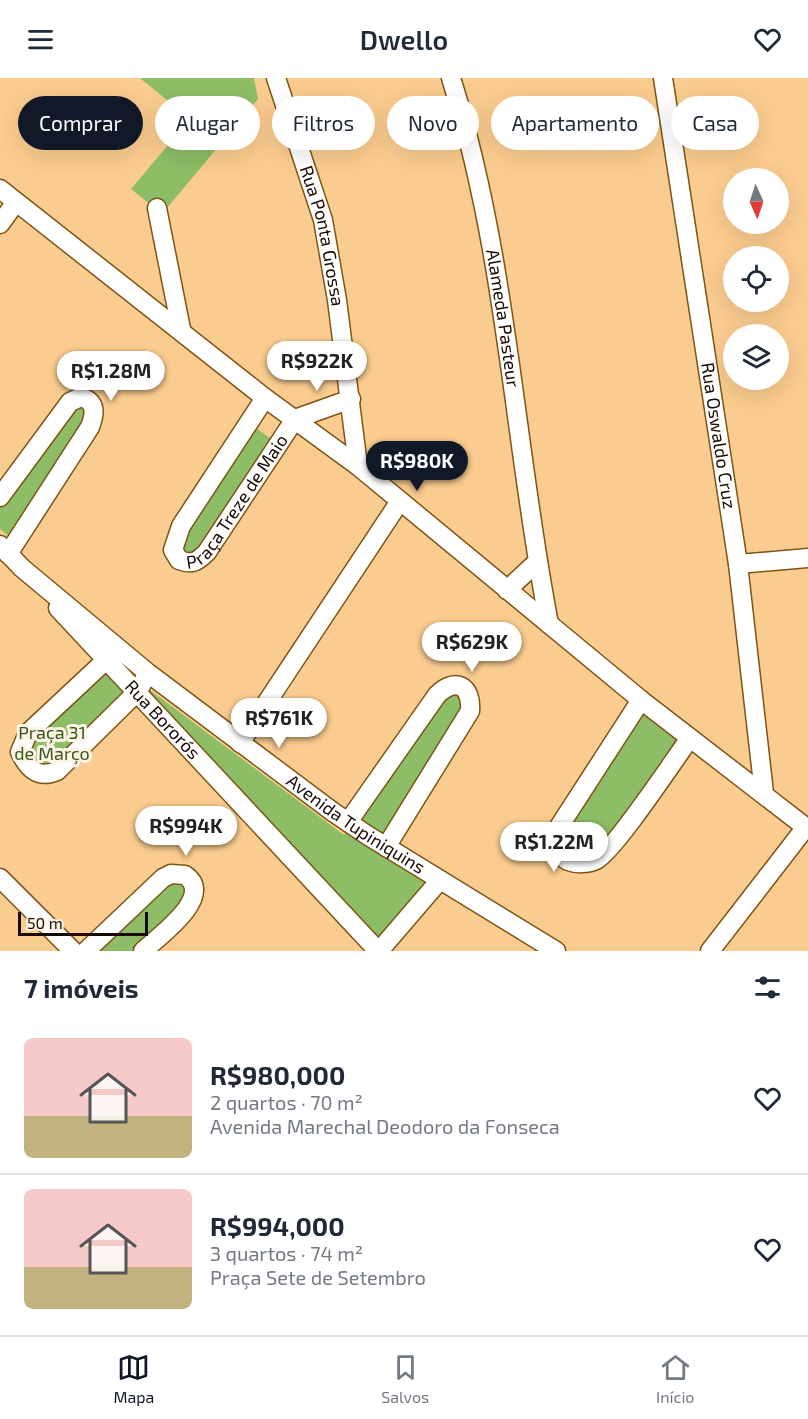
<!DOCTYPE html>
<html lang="pt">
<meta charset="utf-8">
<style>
:root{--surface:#fff;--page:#f6f6f7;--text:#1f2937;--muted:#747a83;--line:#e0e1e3;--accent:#111827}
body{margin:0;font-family:"Exo 2",sans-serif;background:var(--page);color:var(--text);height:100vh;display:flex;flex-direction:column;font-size:22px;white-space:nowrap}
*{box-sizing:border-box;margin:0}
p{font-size:20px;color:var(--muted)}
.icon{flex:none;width:33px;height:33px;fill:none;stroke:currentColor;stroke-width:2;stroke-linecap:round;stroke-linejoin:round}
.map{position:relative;height:873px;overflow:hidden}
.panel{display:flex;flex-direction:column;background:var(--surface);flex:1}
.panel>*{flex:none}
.guide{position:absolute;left:18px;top:18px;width:772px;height:54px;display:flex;gap:12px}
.needle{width:39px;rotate:177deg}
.controls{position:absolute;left:723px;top:90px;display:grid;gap:12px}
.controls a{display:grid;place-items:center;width:66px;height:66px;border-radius:50%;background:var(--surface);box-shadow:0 6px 24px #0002;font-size:30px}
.scale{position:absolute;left:18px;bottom:15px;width:130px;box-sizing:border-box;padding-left:6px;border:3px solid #190900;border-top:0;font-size:16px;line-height:21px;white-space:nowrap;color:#190900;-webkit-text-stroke:4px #fef4e8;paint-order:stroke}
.price{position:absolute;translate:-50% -51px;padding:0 14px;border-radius:21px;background:#fff;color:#222;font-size:20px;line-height:39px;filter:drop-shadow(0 2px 3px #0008)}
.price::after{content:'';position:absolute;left:50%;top:36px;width:18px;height:14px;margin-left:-9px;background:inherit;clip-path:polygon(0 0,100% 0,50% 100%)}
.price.current{background:var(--accent);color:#fff}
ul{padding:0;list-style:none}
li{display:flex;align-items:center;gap:18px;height:150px;padding:0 24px}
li+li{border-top:2px solid var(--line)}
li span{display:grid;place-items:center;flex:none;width:168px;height:120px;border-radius:9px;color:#555}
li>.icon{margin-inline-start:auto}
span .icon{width:72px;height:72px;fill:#fffc;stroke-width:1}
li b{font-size:26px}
h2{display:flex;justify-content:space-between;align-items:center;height:72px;padding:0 24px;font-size:26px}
.tag{padding:0 21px;border-radius:27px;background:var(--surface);box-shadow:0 6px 24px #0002;font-size:21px;line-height:54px}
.tag.current{background:var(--accent);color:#fff}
header{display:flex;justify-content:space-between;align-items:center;height:78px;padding:0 24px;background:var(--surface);font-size:27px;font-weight:600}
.menu{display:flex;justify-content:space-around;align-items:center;height:84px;border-top:2px solid var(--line);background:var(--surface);font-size:16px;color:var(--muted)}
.menu a{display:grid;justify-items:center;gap:3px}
.menu .current{color:var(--accent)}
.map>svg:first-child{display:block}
.green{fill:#8dbe67}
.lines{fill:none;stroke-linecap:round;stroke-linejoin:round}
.minor-casing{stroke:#7e5415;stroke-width:21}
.minor{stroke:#fff;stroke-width:18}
.labels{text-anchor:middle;stroke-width:6;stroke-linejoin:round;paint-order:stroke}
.street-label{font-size:18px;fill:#190900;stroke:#fef4e8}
.park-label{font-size:18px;fill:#375917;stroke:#fef4e8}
</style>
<header><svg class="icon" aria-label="menu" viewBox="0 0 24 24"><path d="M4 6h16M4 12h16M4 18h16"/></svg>Dwello<svg class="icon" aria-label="heart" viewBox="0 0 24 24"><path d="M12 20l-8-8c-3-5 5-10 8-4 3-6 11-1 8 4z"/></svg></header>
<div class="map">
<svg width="808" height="873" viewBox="0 0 808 873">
<rect width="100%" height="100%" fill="#fbcc8f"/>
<path class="green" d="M 140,0 L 254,0 L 258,21 L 162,136 L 131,111 L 190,41 Z
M 76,326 L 90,334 L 10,459 L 0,451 L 0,430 L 71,329 Z
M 253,348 L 277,365 L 217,455 L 186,481 L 178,462 Z
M 109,593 L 132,616 L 53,690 L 29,682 L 27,661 Z
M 146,609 L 344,757 L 439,619 L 455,610 L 468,628 L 379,774 L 433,806 L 383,865 Z
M 640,630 L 685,662 L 602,775 L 569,778 L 556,759 Z
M 176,797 L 193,814 L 140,873 L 95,873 Z"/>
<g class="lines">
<defs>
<g id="minor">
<path id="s1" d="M 276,0 L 323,142 L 337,222 L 358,388"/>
<path id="s2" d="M 451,0 C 507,177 514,365 549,546"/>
<path id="s3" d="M 663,0 L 738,486 L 764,715"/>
<path d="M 0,111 L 265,320 L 358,388 L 641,622 L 808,751"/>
<path d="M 157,130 L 181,251"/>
<path d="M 0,146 L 16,124"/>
<path id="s4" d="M 265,320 L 181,448 L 173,472 L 179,482 C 192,487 197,484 207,474 L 295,341 L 351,321"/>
<path d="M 0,419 L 70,324 L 81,319 C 97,324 95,336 90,349 L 8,476"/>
<path id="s5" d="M 0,467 L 22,490 L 148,595 L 333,734 L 367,757 L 556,873"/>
<path d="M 738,486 L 808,480"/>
<path d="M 507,512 L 537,484"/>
<path id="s6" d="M 58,530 L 378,873"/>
<path d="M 105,583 L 28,655 L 20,674 C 28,691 38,701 57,693 L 138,613 L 144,602"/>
<path d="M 641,622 L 555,755 C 554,766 557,777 568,783 C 576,786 588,786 596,782 C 614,773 674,682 690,660"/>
<path d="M 240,665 L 400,423"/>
<path d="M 348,744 L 437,617 C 455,599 472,607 470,633 L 386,769"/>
<path d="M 0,800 L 73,873"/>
<path d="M 86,873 L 163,800 L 171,796 L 185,797 C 216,818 159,858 143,873"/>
<path d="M 379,873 L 440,802"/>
<path d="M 710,873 L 806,749"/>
</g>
</defs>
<use href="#minor" class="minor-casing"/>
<use href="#minor" class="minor"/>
</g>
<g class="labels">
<g class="street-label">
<text dy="6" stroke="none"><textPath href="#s1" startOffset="165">Rua Ponta Grossa</textPath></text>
<text dy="6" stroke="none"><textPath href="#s2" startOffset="246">Alameda Pasteur</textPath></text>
<text dy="6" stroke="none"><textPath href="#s3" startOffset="362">Rua Oswaldo Cruz</textPath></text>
<text dy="6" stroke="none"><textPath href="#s4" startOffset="279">Praça Treze de Maio</textPath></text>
<text dy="6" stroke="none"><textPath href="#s6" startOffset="153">Rua Bororós</textPath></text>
<text dy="6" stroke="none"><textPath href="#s5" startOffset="453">Avenida Tupiniquins</textPath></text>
</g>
<g class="park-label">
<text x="52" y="661">Praça 31<tspan x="52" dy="21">de Março</tspan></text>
</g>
</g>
</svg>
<div class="controls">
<a><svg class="needle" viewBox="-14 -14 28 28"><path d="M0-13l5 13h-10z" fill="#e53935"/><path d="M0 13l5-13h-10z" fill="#747a83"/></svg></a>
<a><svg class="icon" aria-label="locate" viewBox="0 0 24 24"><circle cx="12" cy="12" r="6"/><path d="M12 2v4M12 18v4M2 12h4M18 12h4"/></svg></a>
<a><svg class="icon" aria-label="layers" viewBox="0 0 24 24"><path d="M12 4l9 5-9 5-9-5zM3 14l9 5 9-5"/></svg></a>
</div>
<div class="scale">50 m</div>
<b class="price" style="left:317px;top:314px">R$922K</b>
<b class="price" style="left:111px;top:324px">R$1.28M</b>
<b class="price current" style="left:417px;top:414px">R$980K</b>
<b class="price" style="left:472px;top:595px">R$629K</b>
<b class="price" style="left:279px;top:671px">R$761K</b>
<b class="price" style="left:186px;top:779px">R$994K</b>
<b class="price" style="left:554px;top:795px">R$1.22M</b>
<div class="guide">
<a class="tag current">Comprar</a>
<a class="tag">Alugar</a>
<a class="tag">Filtros</a>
<a class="tag">Novo</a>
<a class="tag">Apartamento</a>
<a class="tag">Casa</a>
</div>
</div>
<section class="panel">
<h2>7 imóveis<svg class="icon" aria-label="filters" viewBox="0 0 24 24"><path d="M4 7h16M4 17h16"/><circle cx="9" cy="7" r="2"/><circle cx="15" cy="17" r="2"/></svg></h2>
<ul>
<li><span style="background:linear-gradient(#f6c9c9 65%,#c2b280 0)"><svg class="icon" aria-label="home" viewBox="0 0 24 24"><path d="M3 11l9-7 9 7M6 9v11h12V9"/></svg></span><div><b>R$980,000</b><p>2 quartos · 70 m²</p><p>Avenida Marechal Deodoro da Fonseca</p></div><svg class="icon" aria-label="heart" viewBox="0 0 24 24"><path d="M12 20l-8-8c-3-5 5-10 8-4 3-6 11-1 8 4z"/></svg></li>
<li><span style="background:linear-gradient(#f6c9c9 65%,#c2b280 0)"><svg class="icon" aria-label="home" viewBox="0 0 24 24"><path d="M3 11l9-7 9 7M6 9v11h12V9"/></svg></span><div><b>R$994,000</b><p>3 quartos · 74 m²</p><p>Praça Sete de Setembro</p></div><svg class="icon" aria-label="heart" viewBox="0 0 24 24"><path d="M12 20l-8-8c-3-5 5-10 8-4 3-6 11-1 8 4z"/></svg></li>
</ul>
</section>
<nav class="menu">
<a class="current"><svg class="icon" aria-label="map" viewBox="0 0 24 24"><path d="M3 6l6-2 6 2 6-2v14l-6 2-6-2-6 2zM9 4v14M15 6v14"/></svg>Mapa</a>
<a><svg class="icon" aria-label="saved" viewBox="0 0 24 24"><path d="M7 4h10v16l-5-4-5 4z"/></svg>Salvos</a>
<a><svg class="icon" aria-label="home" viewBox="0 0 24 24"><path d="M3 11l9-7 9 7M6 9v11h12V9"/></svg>Início</a>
</nav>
